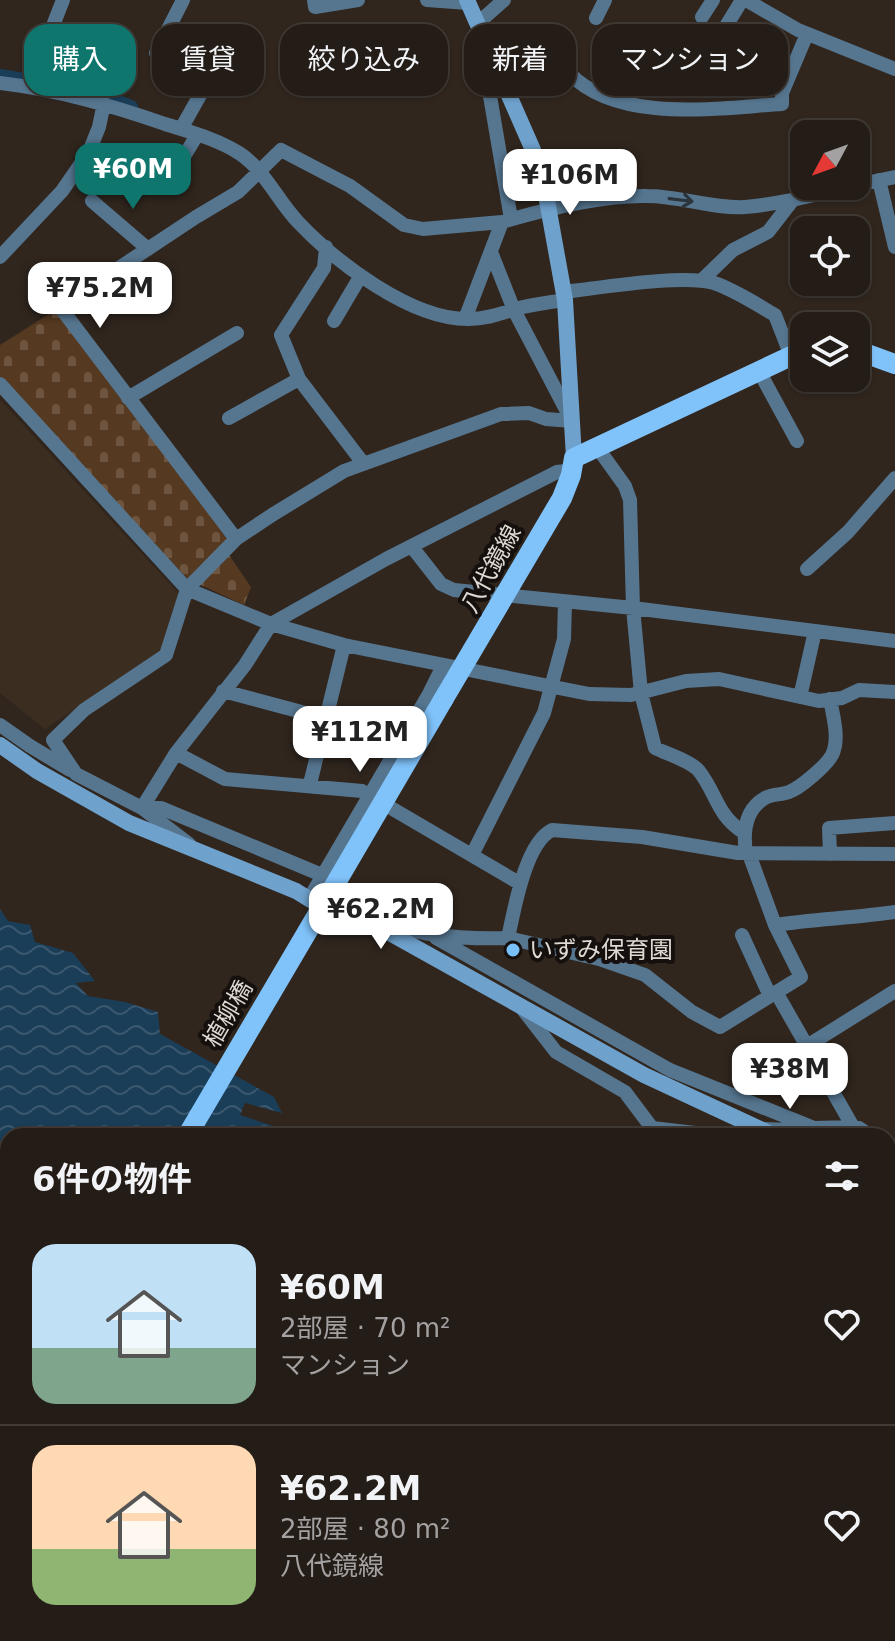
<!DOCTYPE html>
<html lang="ja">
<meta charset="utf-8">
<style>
:root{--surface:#241c16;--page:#2c251f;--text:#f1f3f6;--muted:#a3a1a1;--line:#413a35;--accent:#0f766e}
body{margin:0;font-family:"DejaVu Sans","Noto Sans JP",sans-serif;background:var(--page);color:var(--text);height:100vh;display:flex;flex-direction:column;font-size:30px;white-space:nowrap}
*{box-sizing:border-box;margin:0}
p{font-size:26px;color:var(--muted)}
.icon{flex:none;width:44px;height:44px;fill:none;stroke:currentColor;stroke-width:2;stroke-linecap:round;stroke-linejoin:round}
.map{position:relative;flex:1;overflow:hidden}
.sheet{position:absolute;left:0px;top:1128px;width:896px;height:514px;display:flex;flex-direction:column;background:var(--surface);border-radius:24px 24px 0 0;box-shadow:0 2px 6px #0004,0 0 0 2px var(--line)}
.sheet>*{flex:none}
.banner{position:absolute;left:24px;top:24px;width:848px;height:72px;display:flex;gap:16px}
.needle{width:52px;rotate:229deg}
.tools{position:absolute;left:790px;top:120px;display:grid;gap:16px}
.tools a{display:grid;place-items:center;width:80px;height:80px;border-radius:16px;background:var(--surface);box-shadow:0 2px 6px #0004,0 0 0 2px var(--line);font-size:40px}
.price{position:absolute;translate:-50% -68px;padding:0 18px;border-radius:16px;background:#fff;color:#222;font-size:26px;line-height:52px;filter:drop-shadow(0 2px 4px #0008)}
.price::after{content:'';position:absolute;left:50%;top:48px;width:24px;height:18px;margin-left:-12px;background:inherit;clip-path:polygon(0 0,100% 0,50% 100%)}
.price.active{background:var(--accent);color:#fff}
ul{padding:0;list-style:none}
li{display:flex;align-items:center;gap:24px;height:200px;padding:0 32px}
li+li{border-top:2px solid var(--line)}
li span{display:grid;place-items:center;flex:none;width:224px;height:160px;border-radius:24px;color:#555}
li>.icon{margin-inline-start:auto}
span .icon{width:96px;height:96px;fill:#fffc;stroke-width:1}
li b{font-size:34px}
h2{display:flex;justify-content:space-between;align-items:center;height:96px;padding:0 32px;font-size:34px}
.tag{padding:0 28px;border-radius:24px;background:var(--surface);box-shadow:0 2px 6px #0004,0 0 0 2px var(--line);font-size:28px;line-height:72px}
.tag.active{background:var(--accent);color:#fff}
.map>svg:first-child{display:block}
.built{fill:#3c2d21}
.cemetery{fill:url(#cemetery-stones)}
.water{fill:url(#water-waves)}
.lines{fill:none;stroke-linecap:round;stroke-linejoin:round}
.canal{stroke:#1a3d58;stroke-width:14}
.street{stroke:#567690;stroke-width:14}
.secondary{stroke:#6ea1cc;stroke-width:16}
.primary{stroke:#80c3fb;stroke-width:20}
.primary-bridge{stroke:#80c3fb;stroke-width:20}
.oneway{stroke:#2c343b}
.poi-dot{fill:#79bff8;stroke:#15100d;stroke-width:3}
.labels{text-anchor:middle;stroke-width:8;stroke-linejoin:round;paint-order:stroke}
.street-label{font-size:24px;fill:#dfd9d3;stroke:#15100d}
.poi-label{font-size:24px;fill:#dfd9d3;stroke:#15100d;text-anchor:start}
</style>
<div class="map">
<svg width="895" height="1641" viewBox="0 0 895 1641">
<defs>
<pattern id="cemetery-stones" width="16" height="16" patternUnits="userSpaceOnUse" patternTransform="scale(2)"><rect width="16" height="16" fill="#553920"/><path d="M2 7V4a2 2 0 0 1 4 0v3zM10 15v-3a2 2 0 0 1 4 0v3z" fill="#6d5540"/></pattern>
<pattern id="water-waves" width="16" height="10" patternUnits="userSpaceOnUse" patternTransform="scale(2)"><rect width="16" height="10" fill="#1a3d58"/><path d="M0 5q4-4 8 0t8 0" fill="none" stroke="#3b586f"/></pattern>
</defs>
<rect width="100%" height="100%" fill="#30261e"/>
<path class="built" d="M 0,400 L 180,595 L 161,650 L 45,729 L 0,693 Z"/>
<path class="cemetery" d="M 57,309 L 232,537 L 229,555 L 251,587 L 244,605 L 188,579 L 110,499 L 0,376 L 0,345 Z"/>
<path class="water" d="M 0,909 L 8,921 L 30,925 L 35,942 L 73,953 L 95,981 L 76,983 L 88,996 L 125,1002 L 158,1012 L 160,1034 L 274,1097 L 282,1113 L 245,1103 L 240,1115 L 273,1126 L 288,1136 L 8,1136 L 8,1308 L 0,1301 Z
M 888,1391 L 895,1391 L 895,1622 L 888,1621 Z
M 472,1634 L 758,1634 L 755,1641 L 478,1641 L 476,1635 Z"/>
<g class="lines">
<path class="canal" d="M 0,76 L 91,91 L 131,107"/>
<path class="street" d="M 314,0 L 315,7 L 358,0
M 427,0 L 468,3
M 746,0 L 798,30 L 895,69
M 702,17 L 713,0
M 596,18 L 605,0
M 478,23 L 504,0
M 714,47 L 733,58
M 704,62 L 742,0
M 209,79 L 218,83 L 232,57
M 0,83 C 58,90 110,105 165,124 C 190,132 217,139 239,153 C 265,170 277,200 298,222 C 336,262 411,320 469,319 C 489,319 504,312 523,307 C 536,304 551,302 565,300
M 38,88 L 53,49 L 45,46 L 63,0
M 181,129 L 209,79 L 156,53 L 183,0
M 171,178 L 197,135
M 879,180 L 895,247
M 856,185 L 895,177
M 92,201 L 148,249
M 511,219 L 490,96 L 494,57 L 547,36 C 554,47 560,64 569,73 C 618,124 718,108 782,104 L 782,93 L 807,34
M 326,247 L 324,268 L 281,335 L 299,379 L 363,463
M 491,252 L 514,310 L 572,421
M 0,257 L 62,191 L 89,152 L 99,127 L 104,103
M 702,280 L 733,250 L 768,232 L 792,201
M 563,292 C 600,288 681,274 714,283 C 735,290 756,304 775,315 L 791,356
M 465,319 L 502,222 C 546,209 602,195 647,196 C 680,196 713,209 745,207 C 782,204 817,194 853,186
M 334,321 L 360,277
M 759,371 L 797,441
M 0,384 L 187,589 L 271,624 L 344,645 L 589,694 L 631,695 L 686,681 L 719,679 L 819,701 L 842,698 L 859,690 L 895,692
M 128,398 L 237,333
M 229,418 L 299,379
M 597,447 L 625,486 L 630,500 L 633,608 L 641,693 L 655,748 C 667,754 691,761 699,771 C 717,794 716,814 743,832
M 236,539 L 60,307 L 196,217 L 238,192 L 281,150 L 350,186 L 404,225 L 423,229 L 502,222
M 412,547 L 441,584 L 454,590 L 633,608 L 895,641
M 807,569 L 848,532 L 895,478
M 223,691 L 324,718
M 800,697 L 815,631
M 0,725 L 30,746 L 70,770
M 176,753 L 225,779 L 362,791 L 519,883
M 310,784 L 344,645
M 189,844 L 142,808 L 176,753 L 245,665 L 271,624 L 386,559 L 557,472 L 565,471 L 571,475
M 746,853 C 743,833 744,810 765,798 C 772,794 781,795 789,792 C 800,788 826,766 832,755 C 840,739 833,716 830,699
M 830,854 L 829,828 L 895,823
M 472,855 L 544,713 L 564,639 L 565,602
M 322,875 L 161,808 L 142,808 L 76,774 L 53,740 L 84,710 L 166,655 L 187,589 L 236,539 L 272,515 L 344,471 L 501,414 L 529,413 L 546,419 L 572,421
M 309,899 L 429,694 L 443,666
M 775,925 C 815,919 855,918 895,912
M 379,927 C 396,923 413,932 430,934 C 457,938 482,939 508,938 C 514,911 525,843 552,830 L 642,837 L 738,853 L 895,854
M 742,935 L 770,996
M 436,938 L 670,1070 L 814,1128 L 853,1127 L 859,1128 L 871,1136
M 508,938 L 599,959 L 645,975 L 692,1012 L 720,1027 L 801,977 L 775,925 L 749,854
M 776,992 L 853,1127
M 521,1007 L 556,1052 L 625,1092 L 652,1128 L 721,1136
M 807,1046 L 895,991
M 763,1129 L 792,1130 L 813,1136
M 888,1148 L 895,1154
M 0,1391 L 8,1397
M 0,1484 L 8,1471
M 322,1634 L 331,1641
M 338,1634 L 356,1641
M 0,1636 L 7,1641"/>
<path class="secondary" d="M 467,0 L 533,150 L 544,184 L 565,300 L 574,458
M 0,745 L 37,771 L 129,823 L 296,891 L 322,907 L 379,927 L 644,1075 L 775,1136
M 888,1168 L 895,1169"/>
<path class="primary" d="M 856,350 L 895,364
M 443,700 L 562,498 L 571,475 L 574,458 L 791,356 L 804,355
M 187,1136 L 330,893
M 0,1452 L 8,1439"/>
<path class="primary-bridge" d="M 330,893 L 443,700"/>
</g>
<defs><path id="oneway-shaft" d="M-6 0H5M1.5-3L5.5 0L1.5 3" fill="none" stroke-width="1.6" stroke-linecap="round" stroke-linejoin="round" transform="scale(2)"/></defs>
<use class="oneway" href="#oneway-shaft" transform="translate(681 200) rotate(7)"/>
<circle class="poi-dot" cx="513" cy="950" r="8"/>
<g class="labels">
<g class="street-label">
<text transform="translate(491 569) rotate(-61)" y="8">八代鏡線</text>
<text transform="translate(228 1014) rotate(-60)" y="8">植柳橋</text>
</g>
<g class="poi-label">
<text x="529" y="958">いずみ保育園</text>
</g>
</g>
</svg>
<div class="tools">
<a><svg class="needle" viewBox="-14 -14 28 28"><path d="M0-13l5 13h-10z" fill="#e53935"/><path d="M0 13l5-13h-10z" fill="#a3a1a1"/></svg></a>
<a><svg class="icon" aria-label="locate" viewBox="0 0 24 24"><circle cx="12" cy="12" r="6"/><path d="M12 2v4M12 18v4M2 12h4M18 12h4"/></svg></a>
<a><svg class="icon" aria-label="layers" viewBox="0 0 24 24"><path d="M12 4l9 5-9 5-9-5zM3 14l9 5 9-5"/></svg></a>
</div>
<b class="price active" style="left:133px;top:211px">¥60M</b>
<b class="price" style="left:570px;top:217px">¥106M</b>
<b class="price" style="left:100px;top:330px">¥75.2M</b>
<b class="price" style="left:360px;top:774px">¥112M</b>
<b class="price" style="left:381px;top:951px">¥62.2M</b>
<b class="price" style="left:790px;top:1111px">¥38M</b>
<div class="banner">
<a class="tag active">購入</a>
<a class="tag">賃貸</a>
<a class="tag">絞り込み</a>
<a class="tag">新着</a>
<a class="tag">マンション</a>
</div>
<section class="sheet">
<h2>6件の物件<svg class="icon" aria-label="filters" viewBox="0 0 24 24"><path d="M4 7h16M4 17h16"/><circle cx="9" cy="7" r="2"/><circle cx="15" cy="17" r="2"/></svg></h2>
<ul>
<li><span style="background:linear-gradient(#bfe0f5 65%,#7fa58c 0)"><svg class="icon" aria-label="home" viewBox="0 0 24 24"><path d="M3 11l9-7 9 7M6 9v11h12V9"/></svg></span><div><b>¥60M</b><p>2部屋 · 70 m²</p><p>マンション</p></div><svg class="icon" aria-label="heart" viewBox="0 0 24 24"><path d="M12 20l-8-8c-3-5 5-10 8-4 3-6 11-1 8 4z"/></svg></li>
<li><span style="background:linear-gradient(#ffd9b3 65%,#8fb573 0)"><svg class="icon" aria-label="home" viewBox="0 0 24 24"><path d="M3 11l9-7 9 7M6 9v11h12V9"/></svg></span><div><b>¥62.2M</b><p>2部屋 · 80 m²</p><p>八代鏡線</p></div><svg class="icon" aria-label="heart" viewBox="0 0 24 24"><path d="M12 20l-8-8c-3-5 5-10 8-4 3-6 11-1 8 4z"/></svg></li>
</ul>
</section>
</div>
